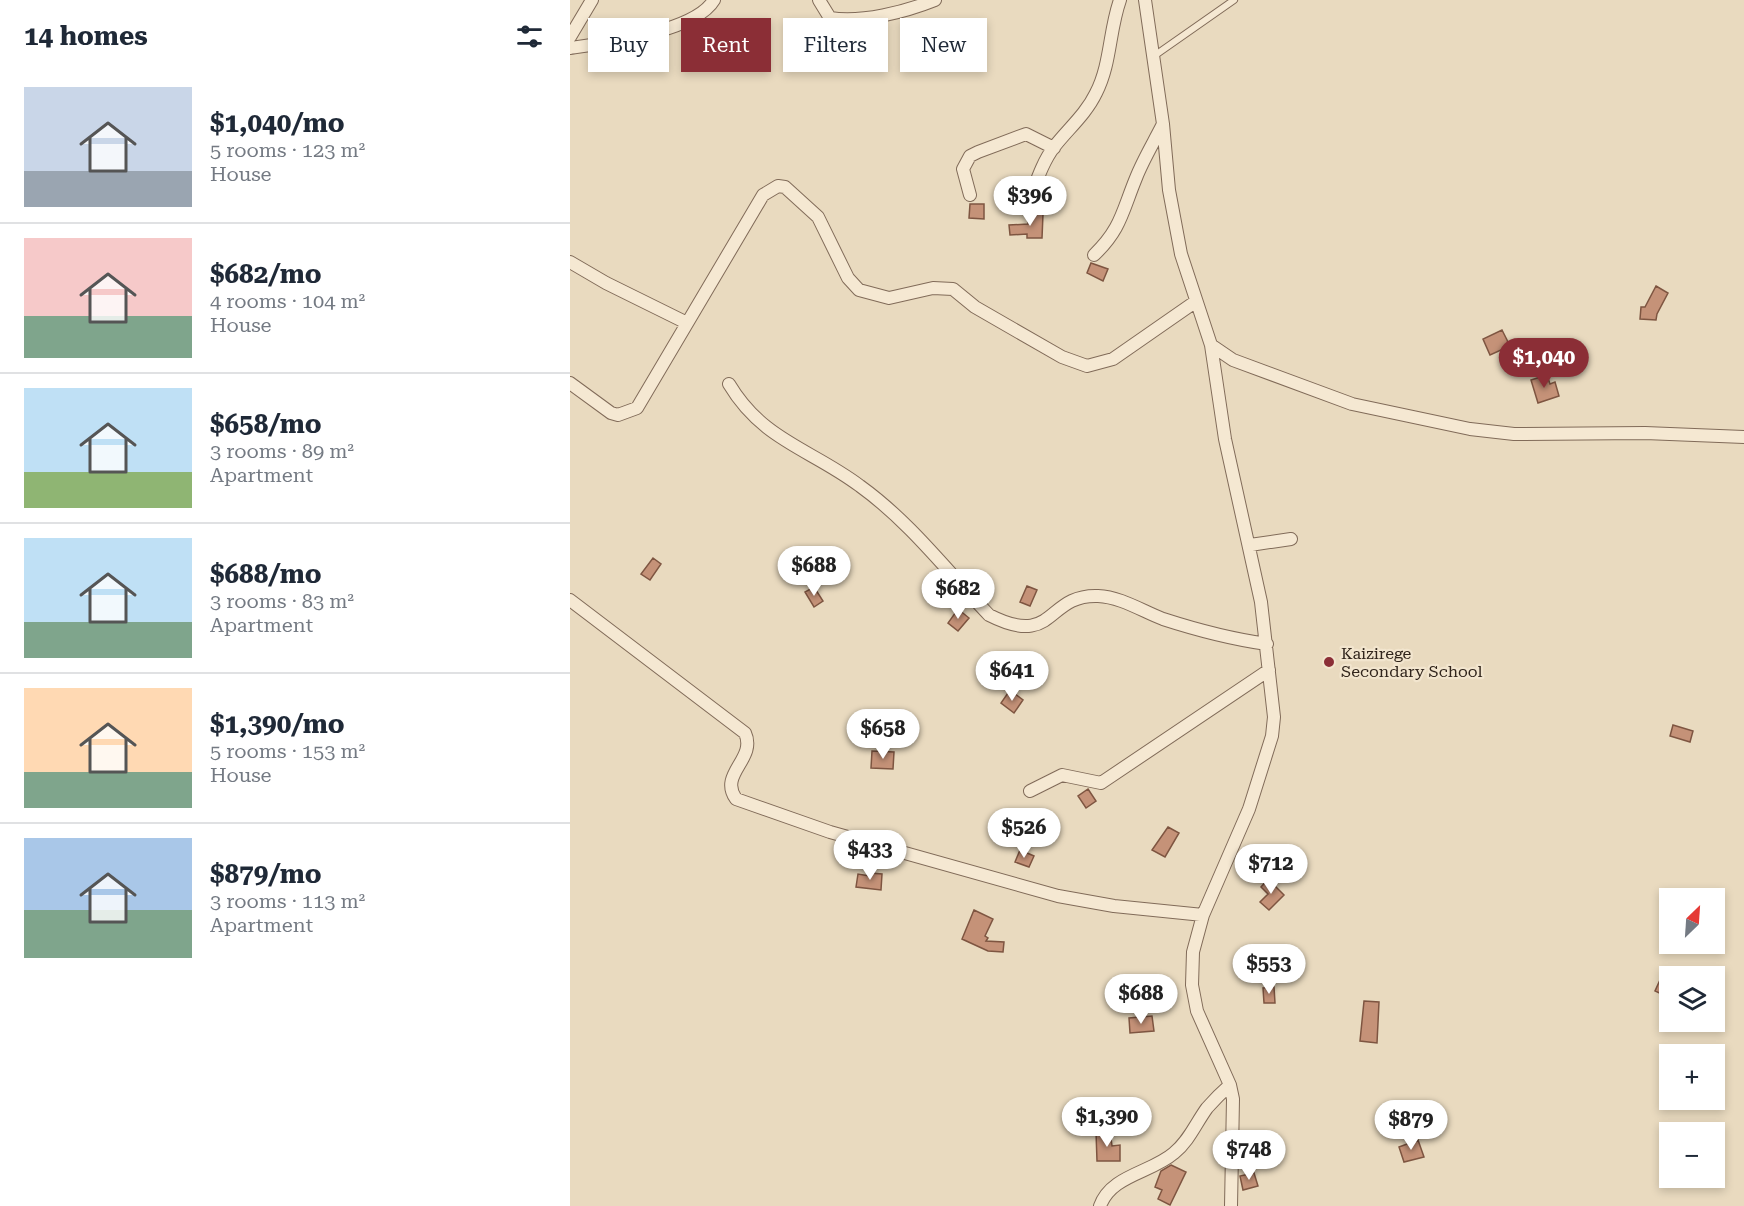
<!DOCTYPE html>
<meta charset="utf-8">
<style>
:root{--surface:#fff;--page:#f2f2f3;--text:#1f2937;--muted:#747a83;--line:#e0e1e3;--accent:#8b2e36}
body{margin:0;font-family:"Roboto Serif",serif;background:var(--page);color:var(--text);height:100vh;display:flex;flex-direction:column;font-size:22px;white-space:nowrap}
*{box-sizing:border-box;margin:0}
p{font-size:20px;color:var(--muted)}
.icon{flex:none;width:33px;height:33px;fill:none;stroke:currentColor;stroke-width:2;stroke-linecap:round;stroke-linejoin:round}
.map{position:relative;flex:1;overflow:hidden}
.drawer{display:flex;flex-direction:column;background:var(--surface);width:570px}
.drawer>*{flex:none}
.top-card{position:absolute;left:18px;top:18px;width:570px;height:54px;display:flex;gap:12px}
.needle{width:39px;rotate:25deg}
.buttons{position:absolute;left:1089px;top:888px;display:grid;gap:12px}
.buttons a{display:grid;place-items:center;width:66px;height:66px;border-radius:0px;background:var(--surface);box-shadow:0 3px 9px #0003;font-size:30px}
.price{position:absolute;translate:-50% -51px;padding:0 14px;border-radius:21px;background:#fff;color:#222;font-size:20px;line-height:39px;filter:drop-shadow(0 2px 3px #0008)}
.price::after{content:'';position:absolute;left:50%;top:36px;width:18px;height:14px;margin-left:-9px;background:inherit;clip-path:polygon(0 0,100% 0,50% 100%)}
.price.current{background:var(--accent);color:#fff}
ul{padding:0;list-style:none}
li{display:flex;align-items:center;gap:18px;height:150px;padding:0 24px}
li+li{border-top:2px solid var(--line)}
li span{display:grid;place-items:center;flex:none;width:168px;height:120px;border-radius:0px;color:#555}
li>.icon{margin-inline-start:auto}
span .icon{width:72px;height:72px;fill:#fffc;stroke-width:1}
li b{font-size:26px}
h2{display:flex;justify-content:space-between;align-items:center;height:72px;padding:0 24px;font-size:26px}
.chip{padding:0 21px;border-radius:0px;background:var(--surface);box-shadow:0 3px 9px #0003;font-size:21px;line-height:54px}
.chip.current{background:var(--accent);color:#fff}
main{display:flex;flex:1;min-height:0}
.map>svg:first-child{display:block}
.building{fill:#c59278;stroke:#7e5541;stroke-width:1.5}
.lines{fill:none;stroke-linecap:round;stroke-linejoin:round}
.service-casing{stroke:#816b59;stroke-width:8}
.minor-casing{stroke:#816b59;stroke-width:14}
.service{stroke:#f5e8d2;stroke-width:6}
.minor{stroke:#f5e8d2;stroke-width:12}
.poi-dot{fill:#8b2e36;stroke:#f2e5ce;stroke-width:2}
.labels{text-anchor:middle;stroke-width:4.5;stroke-linejoin:round;paint-order:stroke}
.poi-label{font-size:16px;fill:#31251c;stroke:#f2e5ce;text-anchor:start}
</style>
<main>
<section class="drawer">
<h2>14 homes<svg class="icon" aria-label="filters" viewBox="0 0 24 24"><path d="M4 7h16M4 17h16"/><circle cx="9" cy="7" r="2"/><circle cx="15" cy="17" r="2"/></svg></h2>
<ul>
<li><span style="background:linear-gradient(#c9d6e8 70%,#9aa5b1 0)"><svg class="icon" aria-label="home" viewBox="0 0 24 24"><path d="M3 11l9-7 9 7M6 9v11h12V9"/></svg></span><div><b>$1,040/mo</b><p>5 rooms · 123 m²</p><p>House</p></div></li>
<li><span style="background:linear-gradient(#f6c9c9 65%,#7fa58c 0)"><svg class="icon" aria-label="home" viewBox="0 0 24 24"><path d="M3 11l9-7 9 7M6 9v11h12V9"/></svg></span><div><b>$682/mo</b><p>4 rooms · 104 m²</p><p>House</p></div></li>
<li><span style="background:linear-gradient(#bfe0f5 70%,#8fb573 0)"><svg class="icon" aria-label="home" viewBox="0 0 24 24"><path d="M3 11l9-7 9 7M6 9v11h12V9"/></svg></span><div><b>$658/mo</b><p>3 rooms · 89 m²</p><p>Apartment</p></div></li>
<li><span style="background:linear-gradient(#bfe0f5 70%,#7fa58c 0)"><svg class="icon" aria-label="home" viewBox="0 0 24 24"><path d="M3 11l9-7 9 7M6 9v11h12V9"/></svg></span><div><b>$688/mo</b><p>3 rooms · 83 m²</p><p>Apartment</p></div></li>
<li><span style="background:linear-gradient(#ffd9b3 70%,#7fa58c 0)"><svg class="icon" aria-label="home" viewBox="0 0 24 24"><path d="M3 11l9-7 9 7M6 9v11h12V9"/></svg></span><div><b>$1,390/mo</b><p>5 rooms · 153 m²</p><p>House</p></div></li>
<li><span style="background:linear-gradient(#a9c7e8 60%,#7fa58c 0)"><svg class="icon" aria-label="home" viewBox="0 0 24 24"><path d="M3 11l9-7 9 7M6 9v11h12V9"/></svg></span><div><b>$879/mo</b><p>3 rooms · 113 m²</p><p>Apartment</p></div></li>
</ul>
</section>
<div class="map">
<svg width="1174" height="1206" viewBox="0 0 1174 1206">
<rect width="100%" height="100%" fill="#e9dabf"/>
<path class="building" d="M 166,32 L 169,51 L 156,53 L 153,34 Z
M 261,32 L 261,48 L 247,48 L 246,33 Z
M 400,204 L 414,204 L 414,219 L 399,218 Z
M 458,214 L 473,214 L 472,238 L 457,238 L 457,234 L 440,235 L 439,225 L 458,224 Z
M 521,263 L 538,269 L 533,281 L 517,273 Z
M 1086,286 L 1098,293 L 1087,314 L 1086,320 L 1070,319 L 1071,307 L 1075,307 Z
M 932,330 L 940,346 L 920,355 L 913,339 Z
M 977,375 L 980,384 L 985,382 L 989,396 L 968,403 L 961,380 Z
M 83,558 L 91,564 L 80,580 L 71,574 Z
M 409,571 L 420,580 L 412,589 L 401,579 Z
M 457,586 L 467,590 L 460,606 L 450,602 Z
M 244,587 L 253,601 L 244,607 L 235,592 Z
M 388,609 L 399,618 L 388,631 L 378,623 Z
M 440,690 L 453,700 L 444,713 L 431,703 Z
M 1103,725 L 1123,731 L 1120,742 L 1100,736 Z
M 302,751 L 324,752 L 323,769 L 301,768 Z
M 518,789 L 526,801 L 516,808 L 508,796 Z
M 598,827 L 609,833 L 595,857 L 582,850 Z
M 450,850 L 464,856 L 459,867 L 445,862 Z
M 300,873 L 312,874 L 311,890 L 286,887 L 288,874 L 300,876 Z
M 698,879 L 714,895 L 699,910 L 690,902 L 698,894 L 691,887 Z
M 404,910 L 423,919 L 415,936 L 418,938 L 416,941 L 434,942 L 433,952 L 418,951 L 392,939 Z
M 1090,980 L 1100,985 L 1100,998 L 1085,991 Z
M 704,987 L 705,1003 L 694,1003 L 693,988 Z
M 794,1001 L 809,1002 L 807,1043 L 790,1041 Z
M 582,1016 L 584,1031 L 560,1033 L 559,1018 Z
M 540,1130 L 542,1146 L 550,1145 L 550,1161 L 527,1161 L 526,1132 Z
M 848,1140 L 854,1157 L 834,1162 L 829,1147 Z
M 601,1165 L 616,1172 L 600,1205 L 588,1199 L 592,1190 L 585,1187 L 591,1171 Z
M 684,1173 L 688,1186 L 673,1190 L 670,1176 Z"/>
<g class="lines">
<defs>
<path id="service" d="M 584,56 L 664,0"/>
<path id="minor" d="M 249,0 L 260,18 C 292,23 335,12 365,0
M 575,0 L 593,124 L 599,190 L 611,254 L 641,345 L 655,439 L 691,602 L 704,717 L 702,736 L 679,809 L 633,915 L 623,952 L 622,985 L 627,1011 L 660,1085 L 663,1099 L 661,1206
M 0,37 L 22,0
M 0,48 C 36,43 125,32 144,0
M 400,195 L 393,169 L 400,156 L 408,152 L 456,134 L 484,148
M 457,206 C 465,187 471,164 484,147 C 498,129 516,114 526,93 C 541,64 539,31 550,0
M 524,255 C 551,229 552,212 566,178 C 573,160 584,142 593,124
M 0,262 L 36,283 L 117,323
M 641,345 L 663,360 L 782,404 L 900,429 L 944,434 L 1075,433 L 1174,437
M 0,383 L 41,413 L 48,415 L 67,408 L 193,195 L 208,186 L 215,187 L 248,217 L 278,278 L 289,290 L 319,298 L 363,288 L 383,289 L 405,307 L 492,357 L 517,366 L 543,359 L 625,302
M 159,384 C 193,441 241,449 290,486 C 340,522 377,571 419,615 C 486,649 475,594 528,596 C 551,597 572,611 593,619 C 627,630 661,639 697,644
M 680,545 L 721,539
M 0,600 L 175,733 C 187,759 148,774 166,799 L 260,832 L 488,896 L 544,906 L 633,915
M 460,791 L 492,775 L 531,783 L 699,670
M 530,1206 C 541,1175 581,1173 604,1153 C 619,1141 626,1123 637,1108 C 644,1100 652,1092 660,1085"/>
</defs>
<use href="#service" class="service-casing"/>
<use href="#minor" class="minor-casing"/>
<use href="#service" class="service"/>
<use href="#minor" class="minor"/>
</g>
<circle class="poi-dot" cx="759" cy="662" r="6"/>
<g class="labels">
<g class="poi-label">
<text x="771" y="659">Kaizirege<tspan x="771" dy="18">Secondary School</tspan></text>
</g>
</g>
</svg>
<div class="buttons">
<a><svg class="needle" viewBox="-14 -14 28 28"><path d="M0-13l5 13h-10z" fill="#e53935"/><path d="M0 13l5-13h-10z" fill="#747a83"/></svg></a>
<a><svg class="icon" aria-label="layers" viewBox="0 0 24 24"><path d="M12 4l9 5-9 5-9-5zM3 14l9 5 9-5"/></svg></a>
<a>+</a>
<a>−</a>
</div>
<b class="price" style="left:460px;top:227px">$396</b>
<b class="price current" style="left:974px;top:389px">$1,040</b>
<b class="price" style="left:244px;top:597px">$688</b>
<b class="price" style="left:388px;top:620px">$682</b>
<b class="price" style="left:442px;top:702px">$641</b>
<b class="price" style="left:313px;top:760px">$658</b>
<b class="price" style="left:454px;top:859px">$526</b>
<b class="price" style="left:300px;top:881px">$433</b>
<b class="price" style="left:701px;top:895px">$712</b>
<b class="price" style="left:699px;top:995px">$553</b>
<b class="price" style="left:571px;top:1025px">$688</b>
<b class="price" style="left:537px;top:1148px">$1,390</b>
<b class="price" style="left:841px;top:1151px">$879</b>
<b class="price" style="left:679px;top:1181px">$748</b>
<div class="top-card">
<a class="chip">Buy</a>
<a class="chip current">Rent</a>
<a class="chip">Filters</a>
<a class="chip">New</a>
</div>
</div>
</main>
